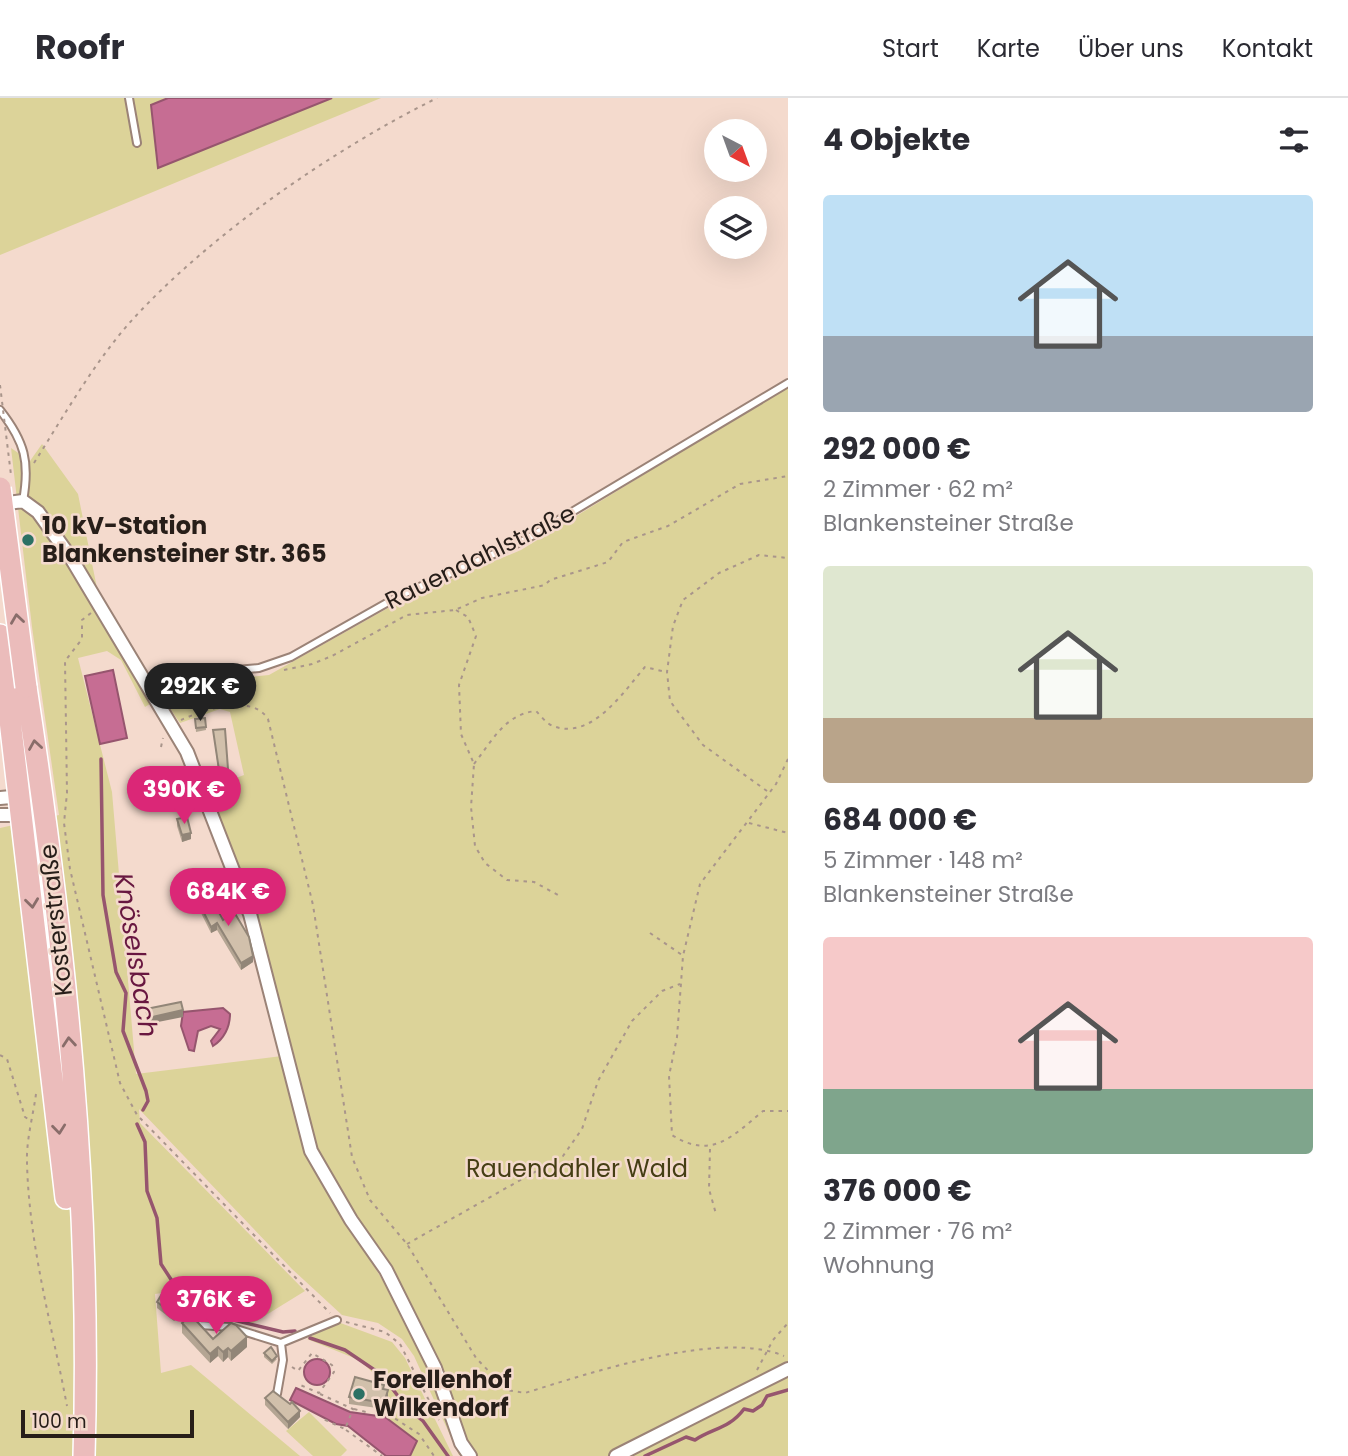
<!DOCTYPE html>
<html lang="de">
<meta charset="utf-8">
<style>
:root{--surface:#fff;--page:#f2f2f3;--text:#2b2b33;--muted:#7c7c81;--line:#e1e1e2;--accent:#db2777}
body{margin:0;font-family:Poppins,sans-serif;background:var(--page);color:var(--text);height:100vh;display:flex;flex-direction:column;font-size:26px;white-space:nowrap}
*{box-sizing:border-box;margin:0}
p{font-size:23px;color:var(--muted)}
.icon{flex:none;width:38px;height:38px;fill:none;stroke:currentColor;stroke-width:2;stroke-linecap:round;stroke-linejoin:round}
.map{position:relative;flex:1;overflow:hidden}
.side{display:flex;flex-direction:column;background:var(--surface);width:560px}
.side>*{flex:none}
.needle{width:46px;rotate:139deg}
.fabs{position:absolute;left:704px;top:21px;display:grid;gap:14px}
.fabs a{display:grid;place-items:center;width:63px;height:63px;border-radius:50%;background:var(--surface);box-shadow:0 7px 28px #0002;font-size:35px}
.scale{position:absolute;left:21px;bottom:18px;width:173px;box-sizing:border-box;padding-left:7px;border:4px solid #271e19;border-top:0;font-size:19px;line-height:24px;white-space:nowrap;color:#271e19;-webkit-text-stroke:5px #f4dacd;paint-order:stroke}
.price{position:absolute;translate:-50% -60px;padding:0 16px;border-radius:24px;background:var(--accent);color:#fff;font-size:23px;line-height:46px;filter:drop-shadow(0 2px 4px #0008)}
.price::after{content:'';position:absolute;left:50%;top:42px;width:21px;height:16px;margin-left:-10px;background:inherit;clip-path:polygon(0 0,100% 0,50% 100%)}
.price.active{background:#222;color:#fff}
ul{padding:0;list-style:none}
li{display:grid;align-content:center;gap:14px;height:371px;padding:0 35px}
li span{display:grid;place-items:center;height:217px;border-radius:7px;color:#555}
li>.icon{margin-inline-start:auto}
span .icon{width:126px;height:126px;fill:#fffc;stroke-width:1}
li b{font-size:30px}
h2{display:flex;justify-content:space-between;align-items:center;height:84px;padding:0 35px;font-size:30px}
header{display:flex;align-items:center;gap:42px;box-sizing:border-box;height:98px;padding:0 35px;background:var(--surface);border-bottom:2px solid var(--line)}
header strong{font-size:33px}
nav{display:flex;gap:38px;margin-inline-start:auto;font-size:24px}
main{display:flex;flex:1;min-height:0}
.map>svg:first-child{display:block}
.green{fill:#dcd399}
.water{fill:#c66d93;stroke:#96556e;stroke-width:2}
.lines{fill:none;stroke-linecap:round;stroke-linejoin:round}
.stream{stroke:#96556e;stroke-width:3.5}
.service-casing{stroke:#9b8377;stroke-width:10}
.minor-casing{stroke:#9b8377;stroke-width:16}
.primary-casing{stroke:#fff;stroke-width:24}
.path{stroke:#a9958b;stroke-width:2;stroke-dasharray:3.5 5;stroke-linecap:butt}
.service{stroke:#fff;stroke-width:6}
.minor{stroke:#fff;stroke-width:12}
.primary{stroke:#ebbcbb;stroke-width:21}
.primary-bridge-casing{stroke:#fff;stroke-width:24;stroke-linecap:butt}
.path-bridge{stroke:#a9958b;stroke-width:2;stroke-dasharray:3.5 5;stroke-linecap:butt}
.primary-bridge{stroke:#ebbcbb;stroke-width:21}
.wall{fill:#b4a593}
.shaded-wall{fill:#928678}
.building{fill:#d1c0ab;stroke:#928678;stroke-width:2}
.oneway{stroke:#896d6a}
.poi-dot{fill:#2c7164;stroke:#f4dacd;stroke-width:2.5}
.labels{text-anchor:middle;stroke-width:5;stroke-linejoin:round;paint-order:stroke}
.poi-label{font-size:24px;font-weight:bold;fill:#271e19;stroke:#f4dacd;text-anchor:start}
.street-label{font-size:24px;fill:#271e19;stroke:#f4dacd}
.park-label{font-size:24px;fill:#453e14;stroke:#f4dacd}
.water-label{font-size:26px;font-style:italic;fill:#681740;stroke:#f4dacd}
</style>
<header>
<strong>Roofr</strong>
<nav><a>Start</a><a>Karte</a><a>Über uns</a><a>Kontakt</a></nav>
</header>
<main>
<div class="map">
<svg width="788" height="1358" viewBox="0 0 788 1358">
<rect width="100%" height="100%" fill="#f4dacd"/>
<path class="green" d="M 0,0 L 381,0 L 0,157 Z
M 788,288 L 788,1358 L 478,1358 L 466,1343 L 439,1268 L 391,1171 L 323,1066 L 308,1033 L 254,817 L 209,690 L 244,677 L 230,614 L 220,611 L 180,625 L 167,606 L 204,583 L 269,577 L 404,501 L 521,452 Z
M 42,346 L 78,396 L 99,500 L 101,524 L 153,604 L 145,609 L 121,562 L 107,553 L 78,560 L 112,694 L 136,976 L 282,958 L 301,1038 L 315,1073 L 411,1228 L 466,1358 L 459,1357 L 414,1258 L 402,1241 L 378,1225 L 342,1217 L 292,1171 L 139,1011 L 140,1025 L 305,1193 L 253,1225 L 211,1217 L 182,1192 L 155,1196 L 161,1275 L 191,1267 L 300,1358 L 0,1358 L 0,730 L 59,717 L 32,529 L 11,350 L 30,363 Z
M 335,1223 L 392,1244 L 405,1260 L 453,1358 L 410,1358 L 417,1343 L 385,1319 L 389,1278 L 383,1284 L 359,1262 L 307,1241 Z
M 309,1314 L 347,1352 L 341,1358 L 313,1358 L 286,1333 Z"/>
<path class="water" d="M 168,0 L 332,0 L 158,70 L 151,7 Z
M 113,572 L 127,640 L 100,646 L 85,578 Z
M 223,910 L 230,916 C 230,929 224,941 213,948 L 211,943 L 220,931 L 211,928 L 198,933 L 194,953 L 189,952 L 181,928 L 183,914 Z
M304 1274a13 13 0 1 1 26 0a13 13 0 1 1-26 0Z
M 296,1290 L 350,1314 L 385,1319 L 417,1343 L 410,1358 L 386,1358 L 348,1328 L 336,1326 L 290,1302 Z"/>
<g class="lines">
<path class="stream" d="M 101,661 L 103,797 L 116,874 L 126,895 L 123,933 L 146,993 L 148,1003 L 143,1012
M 137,1026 L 145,1044 L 147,1093 L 157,1120 L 161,1166 L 174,1186 L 205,1213
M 213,1217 L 283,1234 L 295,1233
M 310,1240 L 345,1252 L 382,1277 L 407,1310 L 423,1323 L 448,1358
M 645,1358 L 686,1339 L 695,1342 C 713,1330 729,1331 744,1311 L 753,1313 L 762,1307 L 767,1298 L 788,1292"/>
<defs>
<path id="service" d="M 129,0 L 137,45
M 0,312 C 25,344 30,364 23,403
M 158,601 L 213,574 L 259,570 L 291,559 L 399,498 L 525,442 L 788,285
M 194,1222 L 200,1227 L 230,1229 L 281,1245 L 337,1222
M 277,1296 L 283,1262 L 281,1245"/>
<path id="minor" d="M 0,406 L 23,403 L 38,414 L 71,460 L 187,654 L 250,816 L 311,1053 L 351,1122 L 386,1172 L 435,1270 L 461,1345 L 470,1358
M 0,700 L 22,698
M 0,717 L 21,717 L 42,706
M 616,1358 L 788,1271"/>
<path id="primary" d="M 0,537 L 66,1100
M 26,589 C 65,842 92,1102 84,1358"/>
</defs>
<use href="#service" class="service-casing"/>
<use href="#minor" class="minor-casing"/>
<use href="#primary" class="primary-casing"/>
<path class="path" d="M 34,365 C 65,316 95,263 133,221 C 212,135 334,51 437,0
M 456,512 L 468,519 L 476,538 L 459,587 L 461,636 L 474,666 L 471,709 L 475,748 L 485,765 L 507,782 L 534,784 L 560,798
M 91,515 L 82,522 L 82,541 L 65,563 L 67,695 L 64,725 L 70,771 L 120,985 L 137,1017 L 330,1215
M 284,572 L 312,566 L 332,558 L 407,517 L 455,512 L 482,500 L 545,487 L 550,482 L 608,464 L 623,444 L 668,428 L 740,386 L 788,378
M 181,622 C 203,612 252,595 268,621 L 313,807 L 352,1059 L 370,1102 L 407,1146 L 476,1260 L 507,1292 L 525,1295 C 590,1275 721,1231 784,1258
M 161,649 L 163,640
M 788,661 L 776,686 L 700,786 L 683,858 L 677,939 L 669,978 L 672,1037 C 711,1062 732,1039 763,1013 L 788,1013
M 474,666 C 492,643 505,616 536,613 C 541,618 547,626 553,628 C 592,643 624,593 645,569 L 666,574
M 767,693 L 703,647 L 670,603 L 667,574 L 673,528 L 683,502 L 719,475 L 759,457 L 788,460
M 749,725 L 788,735
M 650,835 L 682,857
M 0,957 L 7,961 L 25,1019 L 31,1023
M 36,996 C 33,1018 26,1043 27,1065 C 29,1147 52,1228 67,1308
M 710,1051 L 709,1091 L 716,1116
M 407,1146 L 563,1058 L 582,1031 L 598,983 L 632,923 L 662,893 L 680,886
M 346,1224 L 385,1234 L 400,1246 L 439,1322
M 292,1269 L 298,1273 L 312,1255 L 332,1267 L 334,1274 L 319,1295 L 298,1286
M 757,1272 L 773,1242 L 788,1225
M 320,1296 L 353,1311 L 345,1331 L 321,1320
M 354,1311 L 370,1315
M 388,1316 L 419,1336 L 434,1358
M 346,1332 L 382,1358"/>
<use href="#service" class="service"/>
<use href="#minor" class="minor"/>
<use href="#primary" class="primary"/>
<defs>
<path id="primary-bridge" d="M 0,390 L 26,589"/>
</defs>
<use href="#primary-bridge" class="primary-bridge-casing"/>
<path class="path-bridge" d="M 0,287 L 11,377"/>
<use href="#primary-bridge" class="primary-bridge"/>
</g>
<path class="wall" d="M 205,620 L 206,632 L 196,634 L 195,621 Z
M 213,632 L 228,671 L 228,677 L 219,678 Z
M 177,721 L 191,741 L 182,744 L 177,728 Z
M 196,799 L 223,822 L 253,864 L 241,872 L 217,832 L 211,835 L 196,805 Z
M 157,1204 L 183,1210 L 174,1223 L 157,1210 Z
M 182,1225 L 213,1241 L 247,1249 L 231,1263 L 228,1259 L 223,1264 L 218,1258 L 210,1265 L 182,1235 Z
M 264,1255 L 277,1261 L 272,1266 L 264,1259 Z
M 384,1291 L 388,1298 L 384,1311 L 349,1306 L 349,1299 Z
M 265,1300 L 300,1319 L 288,1331 L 265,1307 Z"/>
<path class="shaded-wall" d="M 191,735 L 191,741 L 182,744 L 182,737 Z
M 217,825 L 217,832 L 211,835 L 211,829 Z
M 253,858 L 253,864 L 241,872 L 241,865 Z
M 183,912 L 183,919 L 148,926 L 148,920 Z
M 183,1203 L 183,1210 L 174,1223 L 174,1216 Z
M 247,1239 L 247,1249 L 231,1263 L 231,1253 Z
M 218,1249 L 218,1258 L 210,1265 L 210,1256 Z
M 228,1250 L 228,1259 L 223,1264 L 223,1254 Z
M 388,1292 L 388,1298 L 384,1311 L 384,1305 Z
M 300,1313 L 300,1319 L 288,1331 L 288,1324 Z"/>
<path class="building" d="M 205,620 L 206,629 L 196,630 L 195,621 Z
M 225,631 L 228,671 L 219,672 L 213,632 Z
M 187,719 L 191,735 L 182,737 L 177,721 Z
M 208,793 L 223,822 L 234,814 L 249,839 L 253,858 L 241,865 L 217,825 L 211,829 L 196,799 Z
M 181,904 L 183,912 L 148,920 L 146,911 Z
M 165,1191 L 183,1203 L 174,1216 L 157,1204 Z
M 191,1217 L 213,1241 L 231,1225 L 236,1227 L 247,1239 L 231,1253 L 228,1250 L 223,1254 L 218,1249 L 210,1256 L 182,1225 Z
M 271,1249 L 277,1258 L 272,1263 L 264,1255 Z
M 355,1279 L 384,1287 L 383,1291 L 388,1292 L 384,1305 L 349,1299 Z
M 273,1293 L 290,1306 L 292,1304 L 300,1313 L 288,1324 L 265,1300 Z"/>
<defs><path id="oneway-chevron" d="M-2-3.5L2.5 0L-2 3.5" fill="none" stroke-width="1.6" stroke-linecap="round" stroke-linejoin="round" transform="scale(1.75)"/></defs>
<g class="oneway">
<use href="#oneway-chevron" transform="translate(17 521) rotate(-98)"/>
<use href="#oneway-chevron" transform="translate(35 647) rotate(-99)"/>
<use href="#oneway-chevron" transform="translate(32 805) rotate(83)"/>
<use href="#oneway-chevron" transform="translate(69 944) rotate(-95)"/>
<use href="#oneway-chevron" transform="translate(59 1031) rotate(84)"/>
</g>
<g class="poi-dot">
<circle cx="28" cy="442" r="7"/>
<circle cx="359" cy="1296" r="7"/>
</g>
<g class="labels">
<g class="poi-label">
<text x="42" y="436">10 kV-Station<tspan x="42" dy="28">Blankensteiner Str. 365</tspan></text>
<text x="373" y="1290">Forellenhof<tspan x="373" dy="28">Wilkendorf</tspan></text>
</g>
<g class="street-label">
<text transform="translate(480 459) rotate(-26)" y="8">Rauendahlstraße</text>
<text transform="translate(56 822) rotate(-96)" y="8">Kosterstraße</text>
</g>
<g class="park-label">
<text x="577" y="1079">Rauendahler Wald</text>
</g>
<g class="water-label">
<text transform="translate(136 857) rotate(81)" y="9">Knöselsbach</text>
</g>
</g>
</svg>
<div class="fabs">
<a><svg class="needle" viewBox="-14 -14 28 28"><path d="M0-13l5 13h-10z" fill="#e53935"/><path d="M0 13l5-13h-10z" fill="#7c7c81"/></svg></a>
<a><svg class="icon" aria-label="layers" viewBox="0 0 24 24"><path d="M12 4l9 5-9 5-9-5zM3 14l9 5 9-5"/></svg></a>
</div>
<div class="scale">100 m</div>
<b class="price active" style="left:200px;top:625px">292K €</b>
<b class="price" style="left:184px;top:728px">390K €</b>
<b class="price" style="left:228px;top:830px">684K €</b>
<b class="price" style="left:216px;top:1238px">376K €</b>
</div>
<section class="side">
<h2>4 Objekte<svg class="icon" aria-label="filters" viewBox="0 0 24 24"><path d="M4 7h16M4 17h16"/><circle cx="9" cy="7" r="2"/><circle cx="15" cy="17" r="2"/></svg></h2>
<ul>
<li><span style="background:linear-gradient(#bfe0f5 65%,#9aa5b1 0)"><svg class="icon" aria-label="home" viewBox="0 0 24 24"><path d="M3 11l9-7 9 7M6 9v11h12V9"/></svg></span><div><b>292 000 €</b><p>2 Zimmer · 62 m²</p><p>Blankensteiner Straße</p></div></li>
<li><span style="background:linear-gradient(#dfe7d0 70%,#b9a48a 0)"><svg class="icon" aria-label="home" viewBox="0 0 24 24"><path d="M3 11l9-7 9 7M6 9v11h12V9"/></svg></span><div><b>684 000 €</b><p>5 Zimmer · 148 m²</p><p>Blankensteiner Straße</p></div></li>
<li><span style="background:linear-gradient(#f6c9c9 70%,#7fa58c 0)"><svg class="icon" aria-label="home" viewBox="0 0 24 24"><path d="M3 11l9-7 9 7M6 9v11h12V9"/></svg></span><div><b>376 000 €</b><p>2 Zimmer · 76 m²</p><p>Wohnung</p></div></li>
</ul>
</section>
</main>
